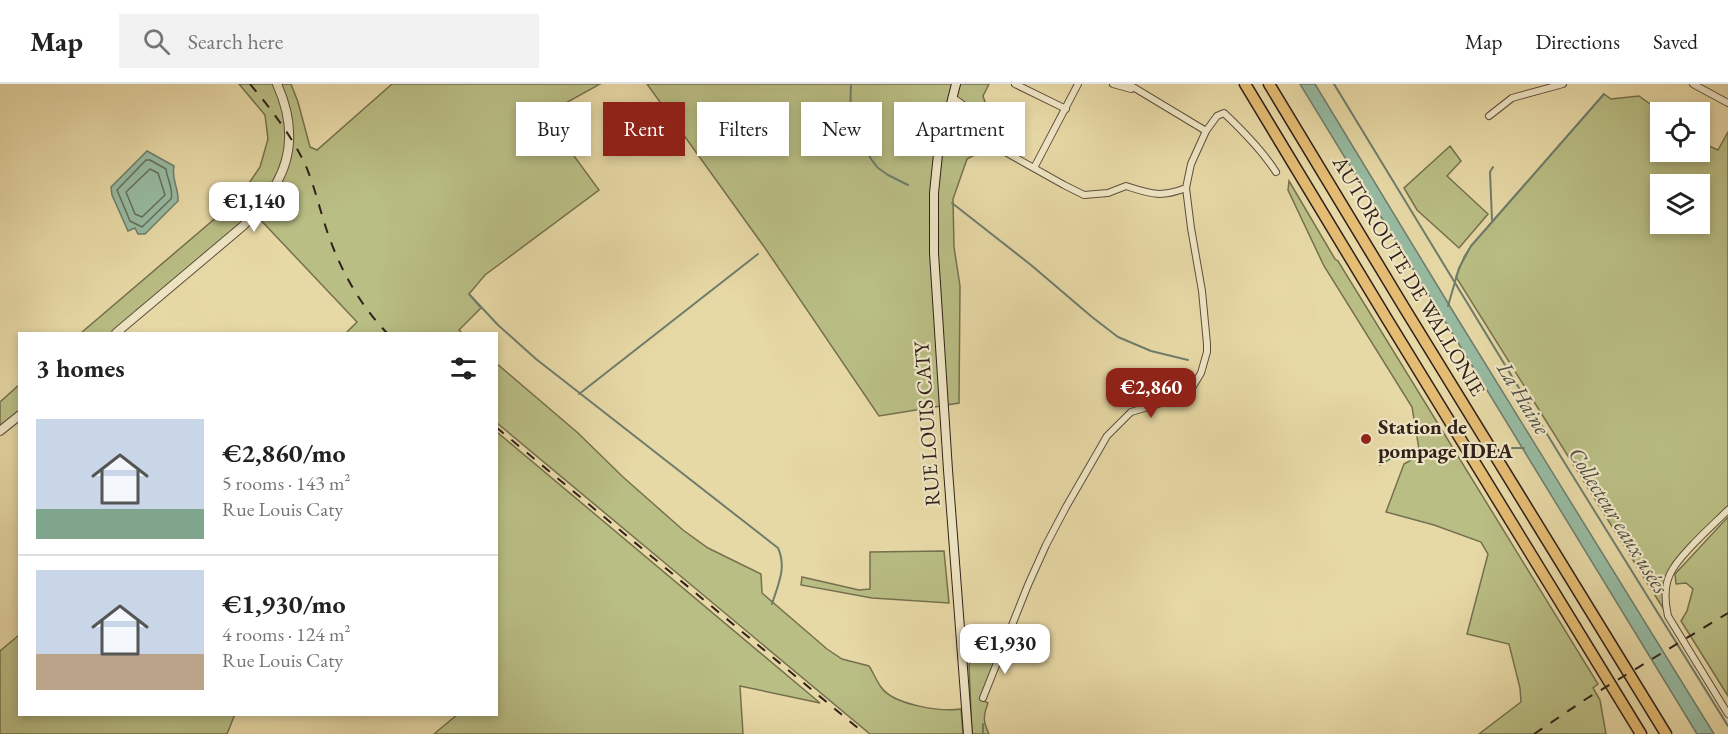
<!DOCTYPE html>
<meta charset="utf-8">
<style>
:root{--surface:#fff;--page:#f2f2f2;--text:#222;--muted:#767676;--line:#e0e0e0;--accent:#8f2418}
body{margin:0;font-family:"EB Garamond",serif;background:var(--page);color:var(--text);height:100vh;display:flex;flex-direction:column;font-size:22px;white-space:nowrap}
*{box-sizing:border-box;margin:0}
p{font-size:20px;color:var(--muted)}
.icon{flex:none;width:33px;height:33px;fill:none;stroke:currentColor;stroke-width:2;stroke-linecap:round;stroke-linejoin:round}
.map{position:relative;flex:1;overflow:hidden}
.details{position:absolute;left:18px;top:248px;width:480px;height:384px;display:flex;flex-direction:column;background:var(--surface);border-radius:0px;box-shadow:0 3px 9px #0003}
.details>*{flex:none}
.top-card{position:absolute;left:516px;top:18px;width:570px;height:54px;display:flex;gap:12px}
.tools{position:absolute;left:1650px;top:18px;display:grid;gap:12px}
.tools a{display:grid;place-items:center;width:60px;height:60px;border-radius:0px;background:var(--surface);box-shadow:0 3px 9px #0003;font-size:30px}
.price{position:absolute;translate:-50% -51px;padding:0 14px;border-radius:12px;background:#fff;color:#222;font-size:20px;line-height:39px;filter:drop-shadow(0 2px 3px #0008)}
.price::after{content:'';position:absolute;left:50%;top:36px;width:18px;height:14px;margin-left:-9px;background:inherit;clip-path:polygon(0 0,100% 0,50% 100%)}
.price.active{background:var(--accent);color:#fff}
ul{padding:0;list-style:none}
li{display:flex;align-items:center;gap:18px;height:150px;padding:0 18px}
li+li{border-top:2px solid var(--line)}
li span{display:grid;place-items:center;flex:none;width:168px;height:120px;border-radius:0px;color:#555}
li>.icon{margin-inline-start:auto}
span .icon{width:72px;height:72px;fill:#fffc;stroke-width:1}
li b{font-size:26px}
h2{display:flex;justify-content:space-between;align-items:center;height:72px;padding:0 18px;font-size:26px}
.tag{padding:0 21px;border-radius:0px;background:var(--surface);box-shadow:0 3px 9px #0003;font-size:21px;line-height:54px}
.tag.active{background:var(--accent);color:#fff}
header{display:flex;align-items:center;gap:36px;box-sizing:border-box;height:84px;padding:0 30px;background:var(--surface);border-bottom:2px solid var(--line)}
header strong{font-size:28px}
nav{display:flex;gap:33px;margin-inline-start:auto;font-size:21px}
.search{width:420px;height:54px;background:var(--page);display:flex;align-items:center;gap:15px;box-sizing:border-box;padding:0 21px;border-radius:0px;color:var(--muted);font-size:22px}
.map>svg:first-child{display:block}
.green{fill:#b9be84;stroke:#75704f;stroke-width:1.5;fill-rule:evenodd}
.water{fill:#97bba2;stroke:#6e7d6c;stroke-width:1.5}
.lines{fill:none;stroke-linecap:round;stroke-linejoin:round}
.shore{stroke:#646e5e;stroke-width:1.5}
.stream{stroke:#6e7d6c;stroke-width:2}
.minor-casing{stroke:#5e4f3d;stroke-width:8}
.tertiary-casing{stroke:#5e4f3d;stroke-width:10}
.secondary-casing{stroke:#31211a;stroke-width:10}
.motorway-casing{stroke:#31211a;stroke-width:13}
.minor{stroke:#efe6c5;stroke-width:6}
.tertiary{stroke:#efe6c5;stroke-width:8}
.secondary{stroke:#efe6c5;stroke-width:8}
.motorway{stroke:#e4bc73;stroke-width:10}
.rail{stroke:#31211a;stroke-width:2;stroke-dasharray:10 10;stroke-linecap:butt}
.poi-dot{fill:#8f2418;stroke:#efe6c5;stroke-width:2}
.labels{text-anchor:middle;stroke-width:4.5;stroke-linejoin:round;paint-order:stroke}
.street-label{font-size:21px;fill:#31211a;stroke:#efe6c5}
.poi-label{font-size:21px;font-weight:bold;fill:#31211a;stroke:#efe6c5;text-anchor:start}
.water-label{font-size:22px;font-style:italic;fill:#504f43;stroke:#efe6c5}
</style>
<header>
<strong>Map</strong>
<div class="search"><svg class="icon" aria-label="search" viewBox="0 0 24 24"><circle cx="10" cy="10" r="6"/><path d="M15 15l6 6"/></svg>Search here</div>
<nav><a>Map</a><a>Directions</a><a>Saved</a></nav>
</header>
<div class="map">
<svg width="1728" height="650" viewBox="0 0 1728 650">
<rect width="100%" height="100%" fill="#e7d9a6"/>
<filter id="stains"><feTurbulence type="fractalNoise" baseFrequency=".00333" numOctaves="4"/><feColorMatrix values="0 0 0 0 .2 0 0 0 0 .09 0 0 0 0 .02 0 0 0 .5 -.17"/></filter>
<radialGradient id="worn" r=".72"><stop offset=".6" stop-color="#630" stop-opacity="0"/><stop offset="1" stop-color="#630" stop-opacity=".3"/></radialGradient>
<path class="green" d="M 239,0 L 291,0 L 298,18 L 310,63 L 317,66 L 392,0 L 600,0 L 544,31 L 599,106 L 485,191 L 469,210 L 481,224 L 459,246 L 462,249 L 346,249 L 357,238 L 255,130 L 116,249 L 81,249 L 239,114 L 260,83 L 268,55 L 265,31 Z
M 647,0 L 989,0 L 983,12 L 993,41 L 1010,64 L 1007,69 L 987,64 L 967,75 L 953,115 L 954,163 L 960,202 L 959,319 L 879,332 L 765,164 Z
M 1604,10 L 1611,15 L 1639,12 L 1661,28 L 1660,68 L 1700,68 L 1700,58 L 1718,66 L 1728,48 L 1728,426 L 1671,488 L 1666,505 L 1668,532 L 1456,193 L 1464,173 L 1471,162 ZM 1660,100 L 1700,100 L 1700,140 L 1660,140 Z
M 1450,62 L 1461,77 L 1447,92 L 1488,130 L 1459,164 L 1417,126 L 1404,104 Z
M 1289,97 L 1335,175 L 1338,177 L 1598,600 L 1593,604 L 1600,616 L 1606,650 L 1479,650 L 1521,618 L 1520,604 L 1509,560 L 1467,550 L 1488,470 L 1481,458 L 1434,441 L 1386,428 L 1404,380 L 1420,371 L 1412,323 L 1324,182 L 1288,106 Z
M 496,279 L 578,349 L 623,393 L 683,446 L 708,464 L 761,490 L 762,509 L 827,565 L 842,575 L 869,582 C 873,588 876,596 881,603 C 893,621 941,628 961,625 L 963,650 L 870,650 L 497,339 Z
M 19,301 L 19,331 L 0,347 L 0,318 Z
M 497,348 L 820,619 L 740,602 L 743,650 L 434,650 L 458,630 L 496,630 Z
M 1728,433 L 1728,612 L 1681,537 L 1687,527 L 1693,505 L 1686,499 L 1676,500 L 1675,490 Z
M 944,467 L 949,519 L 872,514 L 801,501 L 802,493 L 859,506 L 870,505 L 870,468 Z
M 19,551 L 20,630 L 235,630 L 227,650 L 0,650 L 0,567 Z
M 978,572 L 989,573 L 994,578 L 981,615 L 988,619 C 983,632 983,638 989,650 L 972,650 L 969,582 L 970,578 Z"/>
<path class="water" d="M 1300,0 L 1315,0 L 1454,229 L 1714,650 L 1697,650 Z
M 147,67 L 174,82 C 171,96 179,104 178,117 L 145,150 L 138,150 L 135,144 L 128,147 L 112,111 L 111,103 Z"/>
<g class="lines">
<path class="shore" d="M 146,76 L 150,76 L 166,85 C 167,95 174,106 171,115 L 142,143 L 130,137 L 117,106 Z
M 150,85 L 158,89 L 165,111 L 142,133 L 135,130 L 126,108 Z"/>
<path class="stream" d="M 851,0 L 850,34 L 871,75 L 878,84 L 888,91 L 908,101
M 1334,0 L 1561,373 L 1728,642
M 952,119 L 1031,181 L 1092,233 L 1118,253 L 1151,267 L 1188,276
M 1492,136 L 1490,88 L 1493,83
M 469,210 L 498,241 L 536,275 L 778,464 C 787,484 778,500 772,520
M 1448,222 L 1459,184 L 1471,162 L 1604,10
M 579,310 L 758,170
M 1512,364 L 1524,364
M 1423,367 L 1449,365
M 1380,381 L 1398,370 L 1405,368
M 983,650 L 983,640"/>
<defs>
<path id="minor" d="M 1015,0 L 1066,25
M 1113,0 L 1131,5
M 1128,0 L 1206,47
M 1693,0 L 1728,19
M 952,13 L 966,23 L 989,53 L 1007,69 L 1064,101 L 1084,111 L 1108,109 L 1126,102 C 1151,110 1160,114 1186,104
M 1489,32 L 1512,14 L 1563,0
M 1034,84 L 1078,0
M 1728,426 C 1713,441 1678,472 1670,490 C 1664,503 1665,519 1668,532 L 1728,630
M 962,568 L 994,566 L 1004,560
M 983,614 L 1028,501 L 1046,461 L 1066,423 L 1107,352 L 1131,328 L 1175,315 L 1192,304 L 1201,289 L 1207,268 L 1207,260 L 1202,207 L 1191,144 L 1186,104 L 1191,80 L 1206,47 L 1217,32 L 1224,29 C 1243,47 1262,66 1276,88"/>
<path id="tertiary" d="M 116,249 L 243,142 C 286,99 303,58 277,0
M 0,347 L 20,331"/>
<path id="secondary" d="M 956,0 L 938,70 L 934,109 L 934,169 L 948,386 L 968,650"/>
<path id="motorway" d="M 1245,0 L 1387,235 L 1641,650
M 1269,0 L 1405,225 L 1666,650"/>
</defs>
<use href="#minor" class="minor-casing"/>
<use href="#tertiary" class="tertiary-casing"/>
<use href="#secondary" class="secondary-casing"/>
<use href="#motorway" class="motorway-casing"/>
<use href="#minor" class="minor"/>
<use href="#tertiary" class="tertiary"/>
<use href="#secondary" class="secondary"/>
<use href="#motorway" class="motorway"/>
<path class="rail" d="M 250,0 C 271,25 291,51 305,80 C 315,103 320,127 328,150 C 341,187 360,221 387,249
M 496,343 L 865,650
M 1534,650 L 1586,615 L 1728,529"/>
</g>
<circle class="poi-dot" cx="1366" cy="355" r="6"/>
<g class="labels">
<g class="street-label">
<text transform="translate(1409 192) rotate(59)" y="7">AUTOROUTE DE WALLONIE</text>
<text transform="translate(927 340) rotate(-94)" y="7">RUE LOUIS CATY</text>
</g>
<g class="poi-label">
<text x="1378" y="350">Station de<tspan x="1378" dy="24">pompage IDEA</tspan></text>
</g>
<g class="water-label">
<text transform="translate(1524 314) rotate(59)" y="8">La Haine</text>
<text transform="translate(1619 436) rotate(58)" y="8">Collecteur eaux usées</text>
</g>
</g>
<rect width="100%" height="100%" filter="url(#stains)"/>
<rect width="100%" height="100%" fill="url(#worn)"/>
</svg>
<div class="tools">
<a><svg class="icon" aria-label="locate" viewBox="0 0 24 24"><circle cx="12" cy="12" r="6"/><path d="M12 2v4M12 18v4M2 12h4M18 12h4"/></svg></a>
<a><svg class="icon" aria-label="layers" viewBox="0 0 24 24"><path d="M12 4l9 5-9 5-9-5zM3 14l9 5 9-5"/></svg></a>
</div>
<b class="price" style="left:254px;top:149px">€1,140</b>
<b class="price active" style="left:1151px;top:335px">€2,860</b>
<b class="price" style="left:1005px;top:591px">€1,930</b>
<div class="top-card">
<a class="tag">Buy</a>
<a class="tag active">Rent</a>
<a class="tag">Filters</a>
<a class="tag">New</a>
<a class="tag">Apartment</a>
</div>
<section class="details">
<h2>3 homes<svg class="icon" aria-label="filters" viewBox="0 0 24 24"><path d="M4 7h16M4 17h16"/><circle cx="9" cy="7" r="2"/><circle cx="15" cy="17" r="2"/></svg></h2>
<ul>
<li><span style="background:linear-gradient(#c9d6e8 75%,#7fa58c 0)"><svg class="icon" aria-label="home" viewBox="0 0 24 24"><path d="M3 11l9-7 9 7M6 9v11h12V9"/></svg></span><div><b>€2,860/mo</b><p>5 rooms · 143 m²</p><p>Rue Louis Caty</p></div></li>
<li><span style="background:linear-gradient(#c9d6e8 70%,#b9a48a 0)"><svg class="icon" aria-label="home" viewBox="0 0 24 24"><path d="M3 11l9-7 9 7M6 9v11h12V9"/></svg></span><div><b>€1,930/mo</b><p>4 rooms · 124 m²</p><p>Rue Louis Caty</p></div></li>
</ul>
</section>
</div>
